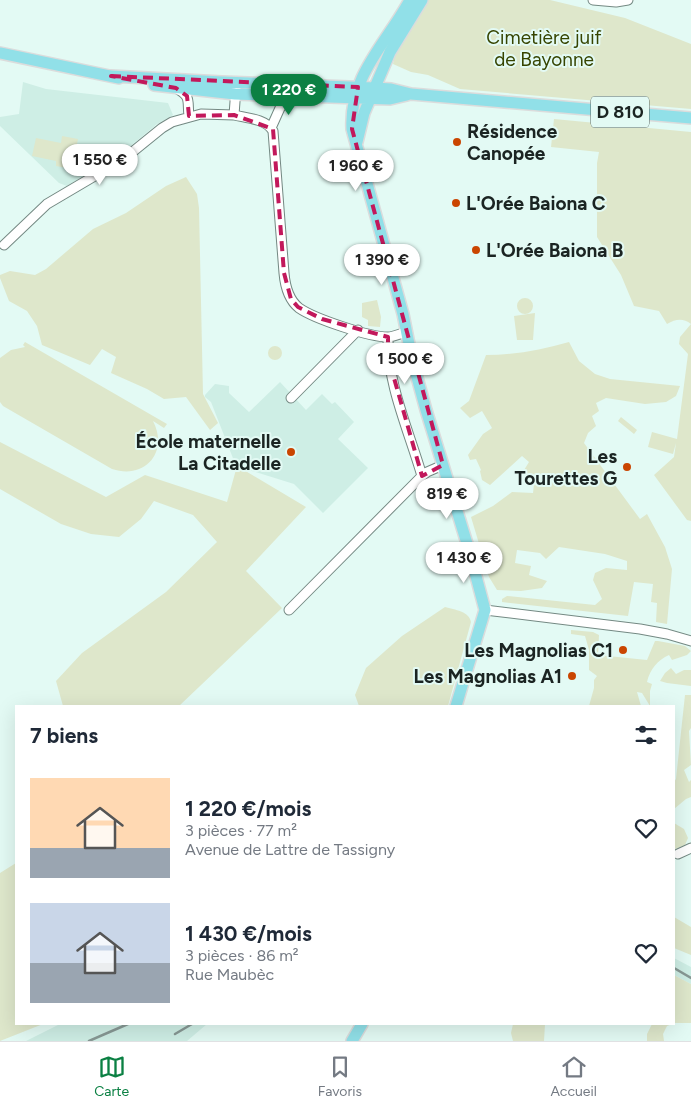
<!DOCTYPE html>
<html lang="fr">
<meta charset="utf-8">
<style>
:root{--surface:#fff;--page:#f2f2f3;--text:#1f2937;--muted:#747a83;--line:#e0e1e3;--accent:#0b8043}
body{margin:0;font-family:Figtree,sans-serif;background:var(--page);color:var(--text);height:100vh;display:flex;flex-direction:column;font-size:19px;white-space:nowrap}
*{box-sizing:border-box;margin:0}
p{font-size:16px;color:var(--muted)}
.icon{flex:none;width:28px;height:28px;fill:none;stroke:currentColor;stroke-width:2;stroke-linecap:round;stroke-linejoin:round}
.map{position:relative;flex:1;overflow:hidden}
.drawer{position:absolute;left:15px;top:705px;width:660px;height:320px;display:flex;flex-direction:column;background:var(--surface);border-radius:0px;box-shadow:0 5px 20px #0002}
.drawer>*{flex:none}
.price{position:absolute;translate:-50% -42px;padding:0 11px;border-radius:18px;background:#fff;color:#222;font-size:16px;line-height:32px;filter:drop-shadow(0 1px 2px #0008)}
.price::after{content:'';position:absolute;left:50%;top:30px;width:15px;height:11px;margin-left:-8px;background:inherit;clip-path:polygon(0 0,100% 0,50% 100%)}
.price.selected{background:var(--accent);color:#fff}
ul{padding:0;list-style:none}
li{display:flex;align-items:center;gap:15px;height:125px;padding:0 15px}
li span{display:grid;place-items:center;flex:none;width:140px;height:100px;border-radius:0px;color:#555}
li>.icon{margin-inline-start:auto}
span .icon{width:60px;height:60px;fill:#fffc;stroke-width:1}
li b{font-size:21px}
h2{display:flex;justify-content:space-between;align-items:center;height:60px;padding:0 15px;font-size:21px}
.tabs{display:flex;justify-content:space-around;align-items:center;height:70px;border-top:1px solid var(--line);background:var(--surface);font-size:14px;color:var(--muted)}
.tabs a{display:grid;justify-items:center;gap:2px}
.tabs .selected{color:var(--accent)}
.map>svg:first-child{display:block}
.built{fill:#ceeee5}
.green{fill:#dee7cb}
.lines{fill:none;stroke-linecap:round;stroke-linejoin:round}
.minor-casing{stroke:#748983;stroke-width:11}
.major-casing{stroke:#dbdcdc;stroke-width:14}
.minor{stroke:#fff;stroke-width:9}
.major{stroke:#91e0e8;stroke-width:11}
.rail{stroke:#879894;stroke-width:2.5}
.marked{fill:none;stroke:#c2185b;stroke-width:4;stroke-dasharray:10 6;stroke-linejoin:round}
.poi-dot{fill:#ca4500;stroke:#e3faf4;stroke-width:2}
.labels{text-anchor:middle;stroke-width:4;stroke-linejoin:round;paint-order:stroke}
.shield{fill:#e3faf4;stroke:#576461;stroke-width:1}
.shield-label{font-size:18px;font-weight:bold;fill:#1b2422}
.park-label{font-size:19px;fill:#364400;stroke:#e3faf4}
.poi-label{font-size:19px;font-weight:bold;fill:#1b2422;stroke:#e3faf4;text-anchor:end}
</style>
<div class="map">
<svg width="691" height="1041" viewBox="0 0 691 1041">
<rect width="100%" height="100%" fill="#e3faf4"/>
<path class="built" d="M 23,82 L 46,89 L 168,103 L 173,115 L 157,124 L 127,149 L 67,186 L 59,183 L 0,126 L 0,117 L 19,114 Z
M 280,382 L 306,410 L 322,394 L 332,404 L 335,402 L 354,422 L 338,439 L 368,468 L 323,513 L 294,484 L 236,466 L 211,402 L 205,397 L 205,395 L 215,384 L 229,386 L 229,393 L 249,412 Z
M 674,958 L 691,967 L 691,984 L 674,975 Z
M 60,1024 L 207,1024 L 187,1041 L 26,1041 Z"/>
<path class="green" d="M 426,0 L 550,0 L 625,18 L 691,44 L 691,109 L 460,89 L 428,75 L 411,72 L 393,64 L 396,50 Z
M 554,119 L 691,132 L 691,521 L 687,520 L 654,475 L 674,457 L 676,443 L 673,454 L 648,447 L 652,432 L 677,439 L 688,354 L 679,344 L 680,337 L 691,324 C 683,318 676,319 667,324 L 659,311 L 634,306 L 621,275 L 597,237 L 597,163 L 599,152 L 551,147 Z
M 62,136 L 78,139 L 72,169 L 56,166 L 56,161 L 32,156 L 36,138 L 61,143 Z
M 186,177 L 197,194 L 199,208 L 203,394 L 218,423 L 210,430 L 186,397 L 164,399 L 147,389 L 111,373 L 116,357 L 102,349 L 90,365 L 42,345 L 37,326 L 27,311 L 9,301 L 0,278 L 0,275 L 10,271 L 35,275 L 46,269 L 93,229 L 126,213 L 166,186 Z
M517 306a8 8 0 1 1 16 0a8 8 0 1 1-16 0Z
M 377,300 L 381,317 L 380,327 L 368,326 L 368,320 L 362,317 L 362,303 Z
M 535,313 L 533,340 L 517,340 L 514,316 Z
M 25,342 L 167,424 L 164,428 L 153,421 C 169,452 145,480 112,469 L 3,406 L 0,402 L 0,358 L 11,350 L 25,347 L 23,345 Z
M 569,342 L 579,361 L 595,374 L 610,379 L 680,386 L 676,396 L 666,402 L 645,404 L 606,398 L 596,403 L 599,411 L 592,416 L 596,426 L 588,433 L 584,443 L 640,519 L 647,514 L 665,547 L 672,569 L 667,624 L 656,622 L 657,603 L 651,602 L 653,584 L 634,582 L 628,616 L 502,602 L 502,599 L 507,596 L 595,605 L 602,599 L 593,580 L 595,573 L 606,568 L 627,570 L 627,561 L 605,554 L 559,547 L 546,559 L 540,553 L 517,550 L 515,563 L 531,566 L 529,575 L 547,581 L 542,588 L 521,591 L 497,590 L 489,577 L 471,517 L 493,506 L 512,492 L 533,493 L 535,476 L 521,475 L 529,462 L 522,456 L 490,485 L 482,480 L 480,471 L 481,470 L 476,459 L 470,460 L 468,455 L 483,434 L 492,428 L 482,411 L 470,418 L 460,408 L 469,401 L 486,355 C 514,355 542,350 569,342 Z
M268 353a7 7 0 1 1 14 0a7 7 0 1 1-14 0Z
M 621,417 L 637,430 L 634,434 L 618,421 Z
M 0,442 L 106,497 L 145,475 L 227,502 L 237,466 L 306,507 L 246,571 L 282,608 L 179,706 L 63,706 L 56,681 L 82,653 L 166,592 L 217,542 L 193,515 L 154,501 L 141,519 L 119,537 L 91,534 L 61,524 L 0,489 Z
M 445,607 C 455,610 469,611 471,622 L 448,706 L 359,706 L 355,695 L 366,668 L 402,636 Z
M 571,630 L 593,632 L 599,635 L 598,655 L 647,660 L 655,641 L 658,641 L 685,646 L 691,651 L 687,655 L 672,660 L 669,655 C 658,660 650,669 647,682 L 652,684 L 650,691 L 650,706 L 642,693 L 637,692 L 641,706 L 589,706 L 594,688 L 594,680 L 597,676 L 589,670 L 589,650 L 585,636 L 571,634 Z
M 671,668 L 676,674 L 684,670 L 691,670 L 691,686 L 667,683 L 660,681 L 665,673 Z
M 685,695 L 691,695 L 691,728 L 689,731 L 691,765 L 684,770 L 689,782 L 691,780 L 691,797 L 686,799 L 674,809 L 674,782 L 676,779 Z
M 674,823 L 684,829 L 688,838 L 685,845 L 675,849 Z
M 16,863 L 16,1024 L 43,1024 L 0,1041 L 0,873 Z
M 674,917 L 691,927 L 691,955 L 674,948 Z
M 674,975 L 691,984 L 691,1023 L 674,1023 Z
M 513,1024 L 545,1024 L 544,1041 L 513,1041 L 511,1033 Z
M 652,1024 L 672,1024 L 667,1026 L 663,1034 L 664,1041 L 647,1041 L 647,1034 Z"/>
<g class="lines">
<defs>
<path id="minor" d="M 593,0 L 616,2 L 628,0
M 176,88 C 192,97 187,101 189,116
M 236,88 L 234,115 C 247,118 266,119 273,131 L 284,273 C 285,285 289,300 299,308 C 315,319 369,337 388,337 C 394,337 401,333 407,332
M 271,128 L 280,108 L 291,94
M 4,245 L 47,204 L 125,158 L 162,128 L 172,122 L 201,114 L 234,115
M 388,337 C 387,384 409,431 422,476
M 291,398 L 358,330
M 289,610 L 422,476 L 427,472 L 443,465
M 485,610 L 640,629 L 667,634 L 691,641
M 678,854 L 691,848"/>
<path id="major" d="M 410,0 C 386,44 349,76 352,129 L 403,314 L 412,359 L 426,410 L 469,550 L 485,610 L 456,706
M 0,53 L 119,78
M 111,76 L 222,82 L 375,88 L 391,89 L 411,94 L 691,118
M 154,85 L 235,94 L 390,99 L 407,95
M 357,142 L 364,113 L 390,52 L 422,0
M 352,1041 L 362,1024"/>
</defs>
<use href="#minor" class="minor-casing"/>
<use href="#major" class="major-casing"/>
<use href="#minor" class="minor"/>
<use href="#major" class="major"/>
<path class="rail" d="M 674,968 L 691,978
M 175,1034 L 192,1024
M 89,1041 L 128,1024"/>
</g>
<path class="marked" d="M 111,76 L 358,87 L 352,129 L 443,465 L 422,476 L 388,357 L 388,337 L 322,319 L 298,307 L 291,299 L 284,273 L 273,129 L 234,115 L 189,116 L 187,96 L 176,88 Z"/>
<g class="poi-dot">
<circle cx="457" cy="142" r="5"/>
<circle cx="456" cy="203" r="5"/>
<circle cx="476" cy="250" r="5"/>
<circle cx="291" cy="452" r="5"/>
<circle cx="627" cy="467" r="5"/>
<circle cx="623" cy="650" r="5"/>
<circle cx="572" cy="676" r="5"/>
</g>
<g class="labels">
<rect class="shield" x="591" y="96.5" width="58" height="31" rx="4"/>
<g class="shield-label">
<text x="620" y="118">D 810</text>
</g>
<g class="park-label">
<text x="544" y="44">Cimetière juif<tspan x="544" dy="22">de Bayonne</tspan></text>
</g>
<g class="poi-label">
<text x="467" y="138" text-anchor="start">Résidence<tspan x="467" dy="22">Canopée</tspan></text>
<text x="466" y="210" text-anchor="start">L'Orée Baiona C</text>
<text x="486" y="257" text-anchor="start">L'Orée Baiona B</text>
<text x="281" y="448">École maternelle<tspan x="281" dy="22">La Citadelle</tspan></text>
<text x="617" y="463">Les<tspan x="617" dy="22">Tourettes G</tspan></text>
<text x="613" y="657">Les Magnolias C1</text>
<text x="562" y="683">Les Magnolias A1</text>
</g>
</g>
</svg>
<b class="price selected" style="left:289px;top:116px">1 220 €</b>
<b class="price" style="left:100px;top:186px">1 550 €</b>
<b class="price" style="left:356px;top:192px">1 960 €</b>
<b class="price" style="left:382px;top:286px">1 390 €</b>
<b class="price" style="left:405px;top:385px">1 500 €</b>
<b class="price" style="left:447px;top:520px">819 €</b>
<b class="price" style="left:464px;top:584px">1 430 €</b>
<section class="drawer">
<h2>7 biens<svg class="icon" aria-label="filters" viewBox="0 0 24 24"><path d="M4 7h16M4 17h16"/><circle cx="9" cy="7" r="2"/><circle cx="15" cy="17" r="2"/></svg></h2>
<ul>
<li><span style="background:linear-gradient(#ffd9b3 70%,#9aa5b1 0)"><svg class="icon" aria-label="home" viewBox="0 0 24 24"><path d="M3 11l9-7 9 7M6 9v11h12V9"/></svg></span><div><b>1 220 €/mois</b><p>3 pièces · 77 m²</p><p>Avenue de Lattre de Tassigny</p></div><svg class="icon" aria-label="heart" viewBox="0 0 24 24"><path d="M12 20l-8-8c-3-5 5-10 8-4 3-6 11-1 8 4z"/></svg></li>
<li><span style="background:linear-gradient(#c9d6e8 60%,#9aa5b1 0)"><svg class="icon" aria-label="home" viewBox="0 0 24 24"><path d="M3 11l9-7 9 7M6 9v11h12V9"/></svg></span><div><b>1 430 €/mois</b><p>3 pièces · 86 m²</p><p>Rue Maubèc</p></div><svg class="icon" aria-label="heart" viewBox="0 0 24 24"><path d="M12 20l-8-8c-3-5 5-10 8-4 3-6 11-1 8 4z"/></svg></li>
</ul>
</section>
</div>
<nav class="tabs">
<a class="selected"><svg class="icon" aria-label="map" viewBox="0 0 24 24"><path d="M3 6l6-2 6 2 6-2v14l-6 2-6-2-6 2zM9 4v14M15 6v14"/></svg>Carte</a>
<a><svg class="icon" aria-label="saved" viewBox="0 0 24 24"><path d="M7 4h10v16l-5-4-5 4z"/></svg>Favoris</a>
<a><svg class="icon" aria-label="home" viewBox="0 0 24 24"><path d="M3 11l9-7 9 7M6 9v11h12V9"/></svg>Accueil</a>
</nav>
